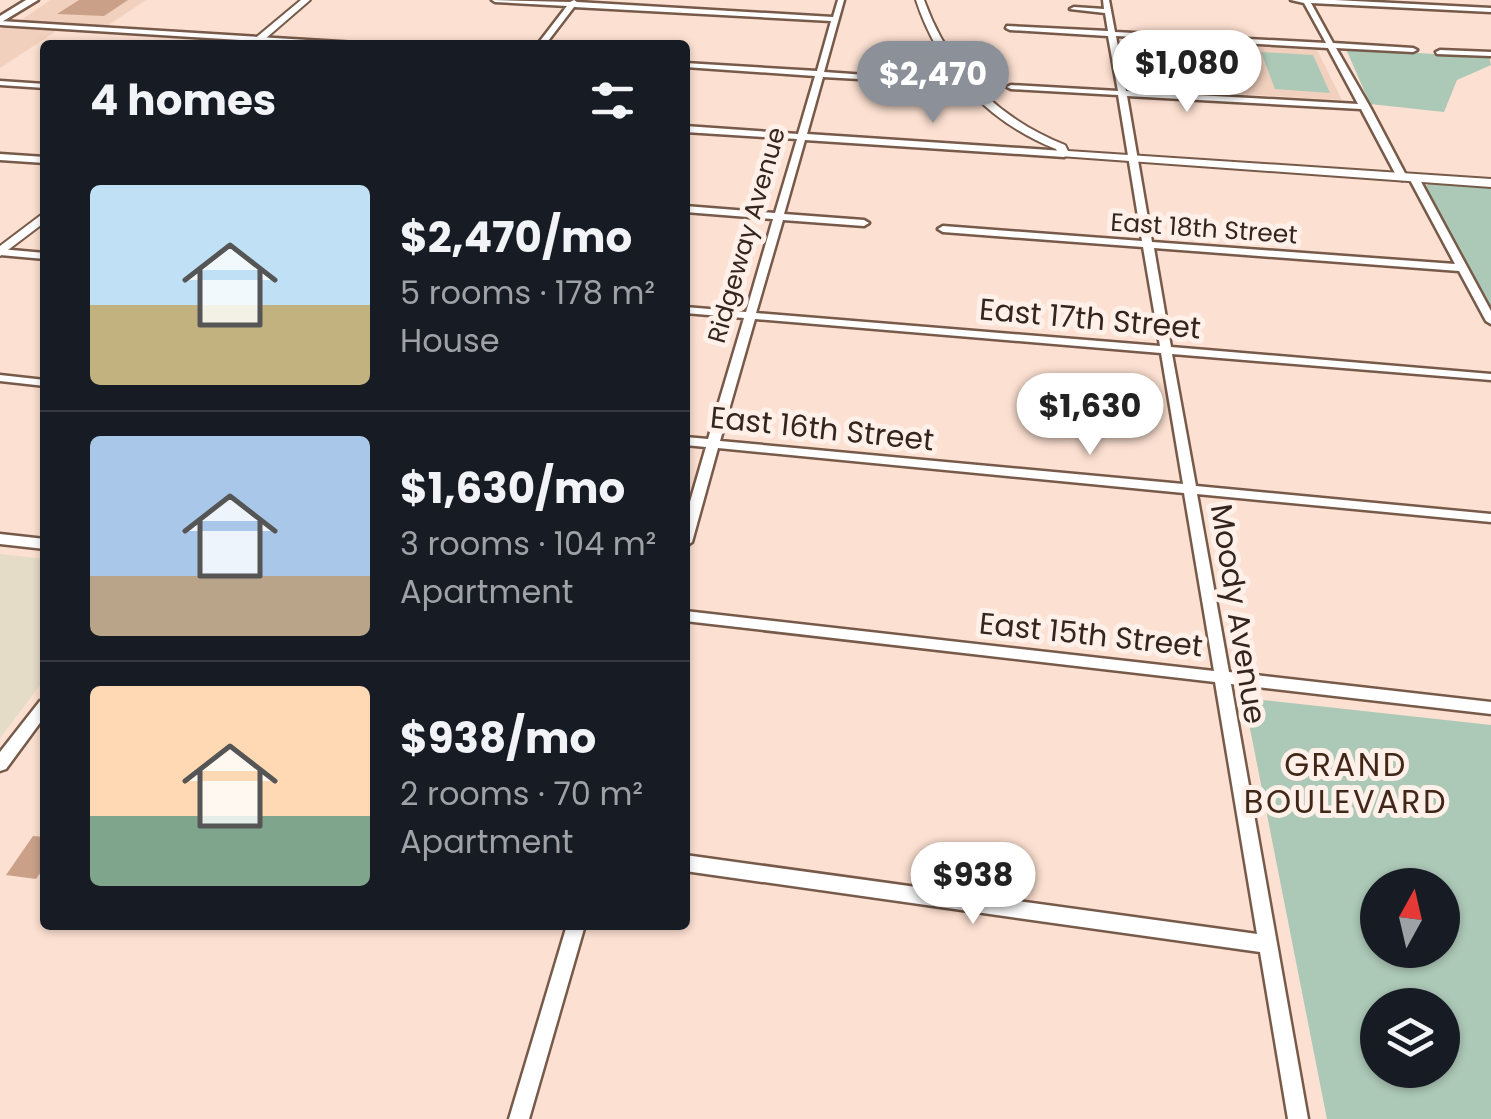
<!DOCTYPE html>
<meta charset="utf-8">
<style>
:root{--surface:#171b24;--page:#242831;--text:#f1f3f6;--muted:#9ea1a6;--line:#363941;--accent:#8c9099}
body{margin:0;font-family:Poppins,sans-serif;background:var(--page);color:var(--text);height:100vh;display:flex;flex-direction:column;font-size:38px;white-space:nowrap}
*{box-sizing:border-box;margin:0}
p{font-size:32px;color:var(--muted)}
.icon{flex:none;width:55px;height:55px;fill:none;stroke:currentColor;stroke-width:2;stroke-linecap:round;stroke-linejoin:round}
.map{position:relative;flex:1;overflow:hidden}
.sheet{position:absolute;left:40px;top:40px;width:650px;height:890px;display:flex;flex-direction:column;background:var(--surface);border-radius:10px;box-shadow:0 2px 8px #0004}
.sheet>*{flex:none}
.needle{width:65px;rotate:8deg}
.fabs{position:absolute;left:1360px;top:868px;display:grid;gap:20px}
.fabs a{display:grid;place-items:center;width:100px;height:100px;border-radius:50%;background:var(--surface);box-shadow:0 2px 8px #0004;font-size:50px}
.price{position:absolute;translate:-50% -85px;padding:0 22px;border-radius:35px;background:#fff;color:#222;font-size:32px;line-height:65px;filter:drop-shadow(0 2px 5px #0008)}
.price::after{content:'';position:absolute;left:50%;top:60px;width:30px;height:22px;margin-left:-15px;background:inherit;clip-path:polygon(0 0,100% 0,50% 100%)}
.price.current{background:var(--accent);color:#fff}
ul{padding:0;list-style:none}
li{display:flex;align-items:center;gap:30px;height:250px;padding:0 50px}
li+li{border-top:2px solid var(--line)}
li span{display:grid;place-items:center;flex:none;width:280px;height:200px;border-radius:10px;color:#555}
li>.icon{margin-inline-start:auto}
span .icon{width:120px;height:120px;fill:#fffc;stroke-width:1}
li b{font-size:42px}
h2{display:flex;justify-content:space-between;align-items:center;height:120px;padding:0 50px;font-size:42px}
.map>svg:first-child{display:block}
.built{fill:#f1d0be}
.medical{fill:#e5dcc7}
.green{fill:#acc8b6;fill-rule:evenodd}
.building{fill:#caa188}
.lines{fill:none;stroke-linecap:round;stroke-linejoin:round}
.minor-casing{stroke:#775a49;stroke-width:5}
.tertiary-casing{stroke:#775a49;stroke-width:4}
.secondary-casing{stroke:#775a49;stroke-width:5}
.minor{fill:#fff;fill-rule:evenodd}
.tertiary{fill:#fff;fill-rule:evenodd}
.secondary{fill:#fff;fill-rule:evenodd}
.labels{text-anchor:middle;stroke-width:10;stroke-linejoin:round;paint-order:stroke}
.far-street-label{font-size:25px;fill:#33261f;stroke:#fff0e9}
.street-label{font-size:30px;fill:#33261f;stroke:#fff0e9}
.neighbourhood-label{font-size:32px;letter-spacing:2.5px;fill:#412718;stroke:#fff0e9}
</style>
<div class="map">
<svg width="1491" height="1119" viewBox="0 0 1491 1119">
<rect width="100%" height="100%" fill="#fce0d1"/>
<path class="built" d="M 50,0 L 146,0 L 107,26 L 20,21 Z
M 6,27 L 54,30 L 55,32 L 0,68 L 0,29 Z
M 1125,39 L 1317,50 L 1342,100 L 1135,88 Z"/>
<path class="medical" d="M 0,554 L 45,559 L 45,679 L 0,738 Z"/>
<path class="green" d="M 1346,49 L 1489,57 L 1491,65 L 1457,80 L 1444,112 L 1370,104 Z
M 1261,52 L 1313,55 L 1330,93 L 1275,89 Z
M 1430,183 L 1491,187 L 1491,309 L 1424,187 Z
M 1244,698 L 1491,725 L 1491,1119 L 1327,1119 ZM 1378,885 L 1442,885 L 1442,950 L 1378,950 ZM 1378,1005 L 1442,1005 L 1442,1070 L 1378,1070 Z"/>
<path class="building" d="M 79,0 L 128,0 L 104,16 L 57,14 Z
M 33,836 L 45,837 L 45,866 L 36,879 L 6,875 Z"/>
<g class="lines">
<defs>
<path id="minor" d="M 492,0 L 570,2 L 574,0 L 577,2 L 833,17 L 838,0 L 844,0 L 824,72 L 895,77 L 899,79 L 895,81 L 823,77 L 807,134 L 1064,151 L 1068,154 L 1064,157 L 805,140 L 784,214 L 864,220 L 869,223 L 864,226 L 783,220 L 756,313 L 1160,346 L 1143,247 L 943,232 L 938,229 L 943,226 L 1142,241 L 1118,95 L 1011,89 L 1007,87 L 1011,85 L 1118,91 L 1108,36 L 1010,30 L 1006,28 L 1007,26 L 1108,31 L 1105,13 L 1070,9 L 1074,7 L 1104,9 L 1103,0 L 1109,0 L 1115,32 L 1326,43 L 1304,3 L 1291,0 L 1335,0 L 1491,8 L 1491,12 L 1311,3 L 1333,43 L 1413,48 L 1417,50 L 1413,52 L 1336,48 L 1370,107 L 1407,177 L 1402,180 L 1397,177 L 1361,109 L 1127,96 L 1152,242 L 1455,264 L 1409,178 L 1414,175 L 1419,178 L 1491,311 L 1491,324 L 1486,321 L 1459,271 L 1154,248 L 1171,347 L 1491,374 L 1491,380 L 1172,354 L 1196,486 L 1491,514 L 1491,522 L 1197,494 L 1229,672 L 1491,702 L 1491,714 L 1231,684 L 1308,1119 L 1288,1119 L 1260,952 L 685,871 L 685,855 L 1257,934 L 1215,682 L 685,621 L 685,611 L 1214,671 L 1184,493 L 718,448 L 692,542 L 685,547 L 685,519 L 706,447 L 685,445 L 685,437 L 708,439 L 744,318 L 685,313 L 685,307 L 746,312 L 773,219 L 685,212 L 685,206 L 775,213 L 797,139 L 685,132 L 685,126 L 798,134 L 815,76 L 685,67 L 685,63 L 817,71 L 831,21 L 574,7 L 545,45 L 537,45 L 567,6 L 495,2 ZM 1116,36 L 1328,48 L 1358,104 L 1126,91 ZM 755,319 L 1161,353 L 1183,484 L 720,441 Z
M 0,21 L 357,43 L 361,45 L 321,45 L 0,25 Z
M 1440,50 L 1491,52 L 1491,56 L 1437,54 L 1436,52 Z
M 0,81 L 45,84 L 45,88 L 0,85 Z
M 0,154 L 45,157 L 45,163 L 0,160 Z
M 0,249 L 45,253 L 45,259 L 0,255 Z
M 0,375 L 45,380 L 45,386 L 0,381 Z
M 0,534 L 45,539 L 45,549 L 0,544 Z
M 45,699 L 45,716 L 6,769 L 0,771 L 0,752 L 40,701 Z
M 567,925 L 585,925 L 529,1119 L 509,1119 Z"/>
<path id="tertiary" d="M 301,0 L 310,0 L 258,45 L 247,45 Z
M 916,0 L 924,0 C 949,69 997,118 1065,145 L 1068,151 L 1491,179 L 1491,187 L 1060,156 L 1056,149 C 988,122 939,70 916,0 Z
M 45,212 L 45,222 L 0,256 L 0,246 Z"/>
<path id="secondary" d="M 26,0 L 38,0 L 0,23 L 0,16 Z"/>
</defs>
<use href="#minor" class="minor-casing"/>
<use href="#tertiary" class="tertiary-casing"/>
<use href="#secondary" class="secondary-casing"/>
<use href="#minor" class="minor"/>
<use href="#tertiary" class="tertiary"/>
<use href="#secondary" class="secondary"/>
</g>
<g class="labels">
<g class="far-street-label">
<text transform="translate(1204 228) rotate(4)" y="9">East 18th Street</text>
<text transform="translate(746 235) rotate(-74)" y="9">Ridgeway Avenue</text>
</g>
<g class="street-label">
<text transform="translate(1090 319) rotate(5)" y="10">East 17th Street</text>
<text transform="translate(822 429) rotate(6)" y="10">East 16th Street</text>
<text transform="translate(1238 614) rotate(81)" y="10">Moody Avenue</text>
<text transform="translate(1091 635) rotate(6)" y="10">East 15th Street</text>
</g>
<g class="neighbourhood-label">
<text x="1346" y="776">GRAND<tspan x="1346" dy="37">BOULEVARD</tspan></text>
</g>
</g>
</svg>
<div class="fabs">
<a><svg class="needle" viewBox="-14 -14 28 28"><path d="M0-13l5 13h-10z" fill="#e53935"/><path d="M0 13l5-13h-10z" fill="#9ea1a6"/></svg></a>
<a><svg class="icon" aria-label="layers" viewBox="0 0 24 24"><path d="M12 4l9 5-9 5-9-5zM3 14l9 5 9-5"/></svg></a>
</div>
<b class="price" style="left:1187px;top:115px">$1,080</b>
<b class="price current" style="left:933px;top:126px">$2,470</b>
<b class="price" style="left:1090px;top:458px">$1,630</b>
<b class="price" style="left:973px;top:927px">$938</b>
<section class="sheet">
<h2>4 homes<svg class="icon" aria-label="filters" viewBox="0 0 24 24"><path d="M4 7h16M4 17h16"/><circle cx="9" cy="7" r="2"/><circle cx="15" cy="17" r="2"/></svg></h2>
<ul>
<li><span style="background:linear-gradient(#bfe0f5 60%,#c2b280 0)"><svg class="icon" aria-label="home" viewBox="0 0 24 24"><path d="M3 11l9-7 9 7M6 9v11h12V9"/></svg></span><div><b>$2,470/mo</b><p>5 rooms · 178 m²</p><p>House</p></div></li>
<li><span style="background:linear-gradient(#a9c7e8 70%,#b9a48a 0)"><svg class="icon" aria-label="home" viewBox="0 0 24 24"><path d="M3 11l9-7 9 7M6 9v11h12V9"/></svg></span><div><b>$1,630/mo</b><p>3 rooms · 104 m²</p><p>Apartment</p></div></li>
<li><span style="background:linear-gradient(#ffd9b3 65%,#7fa58c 0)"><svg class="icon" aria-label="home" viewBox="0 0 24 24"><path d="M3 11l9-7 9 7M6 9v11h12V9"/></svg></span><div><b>$938/mo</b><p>2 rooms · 70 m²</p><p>Apartment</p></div></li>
</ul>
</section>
</div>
